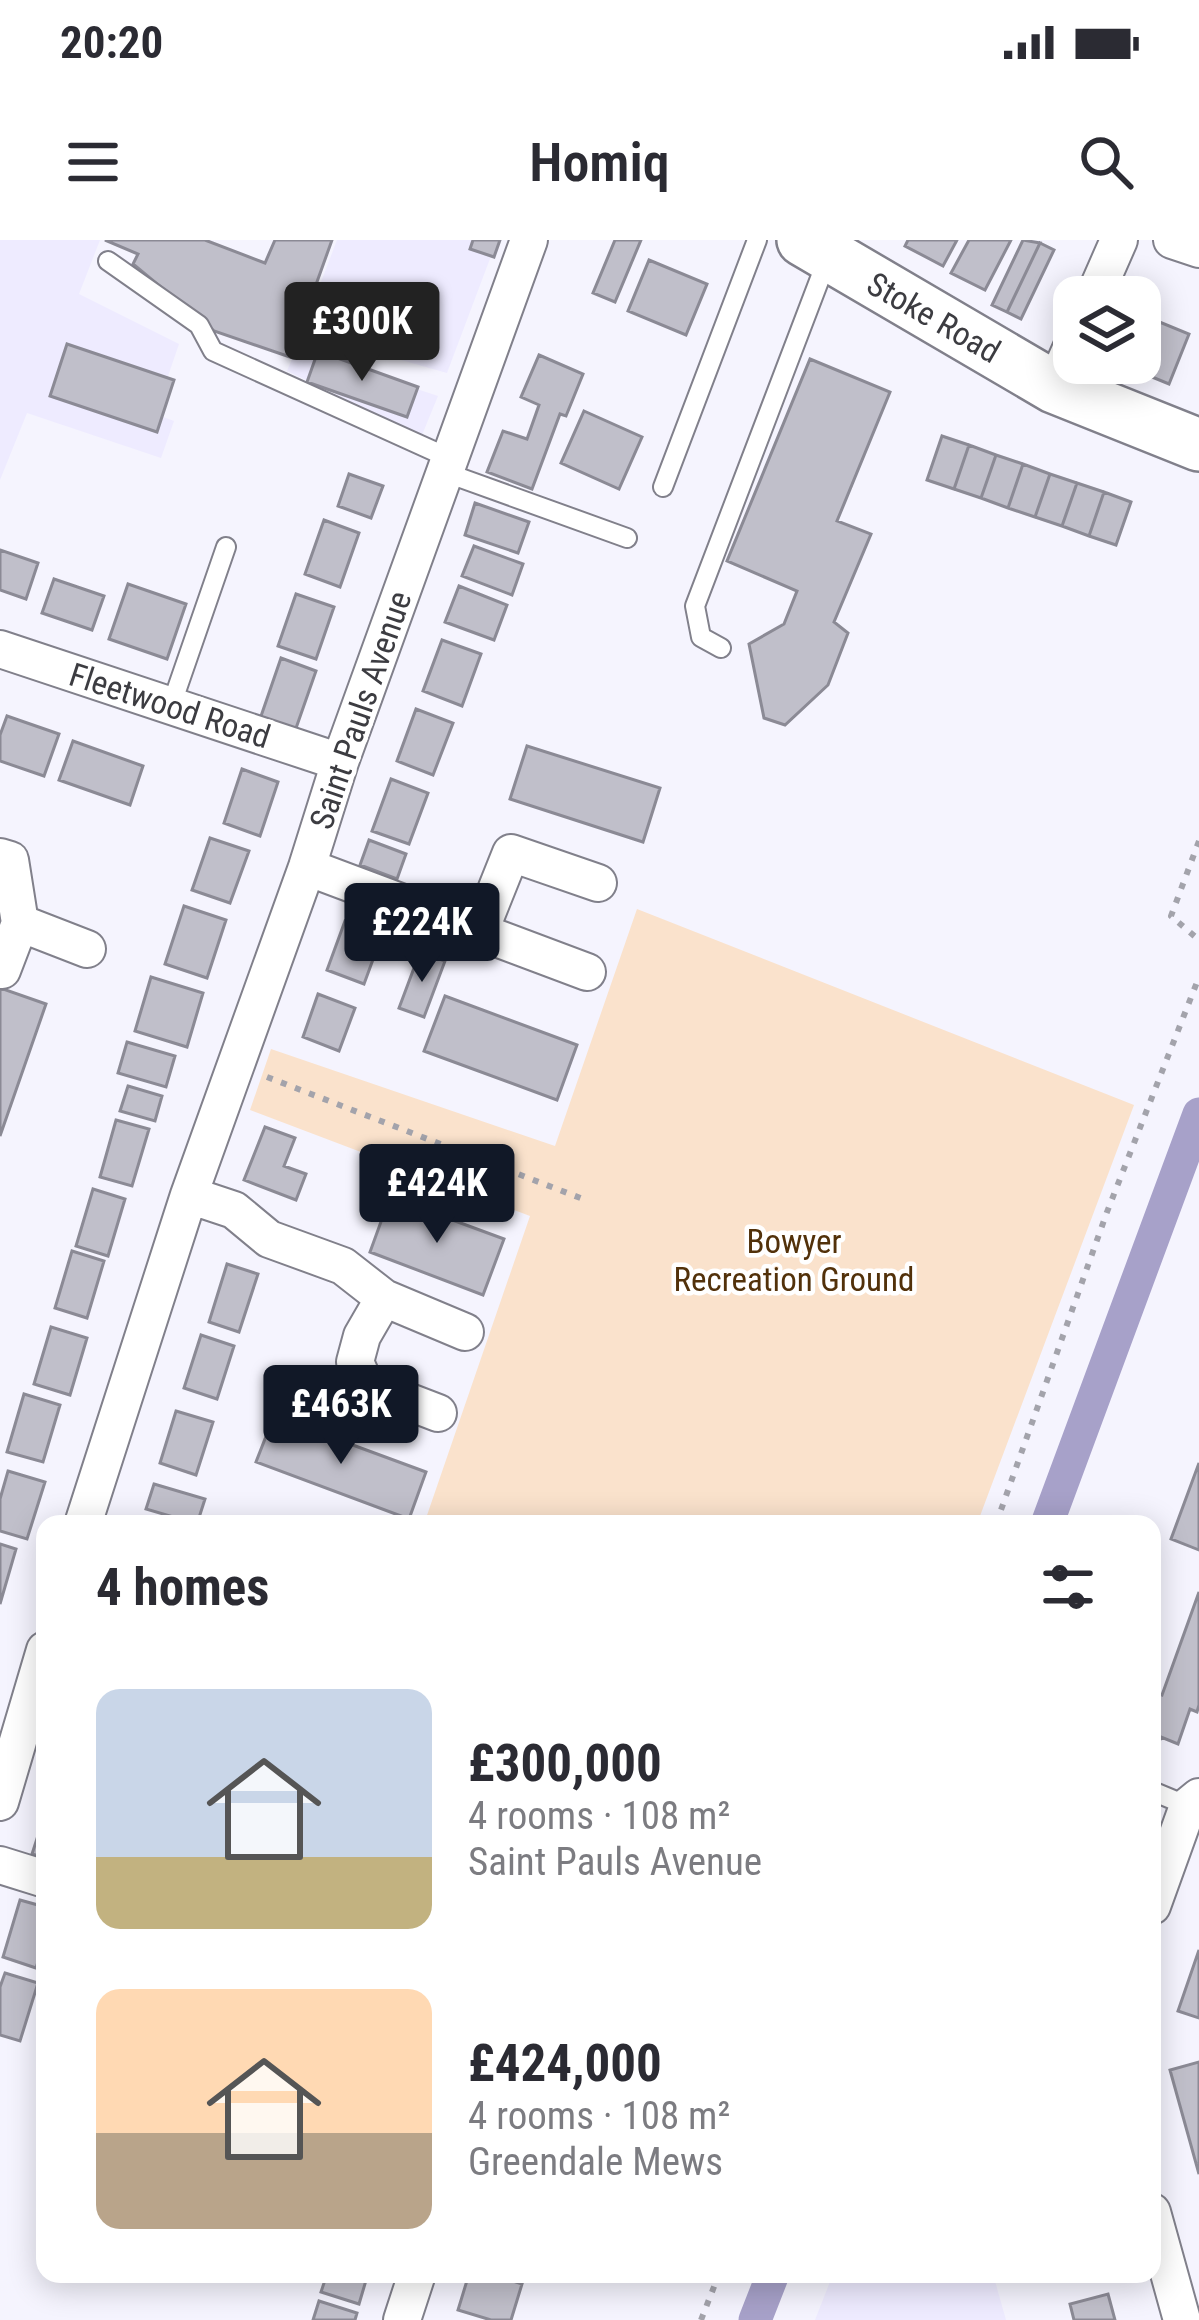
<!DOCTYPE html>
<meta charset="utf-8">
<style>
:root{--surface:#fff;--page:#f2f2f3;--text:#2b2b33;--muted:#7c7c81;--accent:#111827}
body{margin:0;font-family:"Roboto Condensed",sans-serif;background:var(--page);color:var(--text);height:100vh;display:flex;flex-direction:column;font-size:45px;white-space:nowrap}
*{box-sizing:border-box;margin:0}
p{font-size:39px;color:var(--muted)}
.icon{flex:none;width:66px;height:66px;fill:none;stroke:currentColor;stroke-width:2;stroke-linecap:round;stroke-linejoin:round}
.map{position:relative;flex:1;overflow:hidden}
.details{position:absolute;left:36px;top:1275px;width:1125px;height:768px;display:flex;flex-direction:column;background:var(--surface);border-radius:24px;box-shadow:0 6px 30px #0003}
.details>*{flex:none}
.controls{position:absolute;left:1053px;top:36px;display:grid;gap:24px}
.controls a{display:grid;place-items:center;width:108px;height:108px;border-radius:24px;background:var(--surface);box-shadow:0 6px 30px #0003;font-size:60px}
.price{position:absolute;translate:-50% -102px;padding:0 27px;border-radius:12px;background:var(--accent);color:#fff;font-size:39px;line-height:78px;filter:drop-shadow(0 3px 6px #0008)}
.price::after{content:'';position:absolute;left:50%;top:72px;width:36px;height:27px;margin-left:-18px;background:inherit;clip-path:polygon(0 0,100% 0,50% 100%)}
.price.on{background:#222;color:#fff}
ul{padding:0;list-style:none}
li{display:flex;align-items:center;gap:36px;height:300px;padding:0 60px}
li span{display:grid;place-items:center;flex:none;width:336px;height:240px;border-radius:24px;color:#555}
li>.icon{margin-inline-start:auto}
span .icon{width:144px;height:144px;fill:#fffc;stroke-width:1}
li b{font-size:51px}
h2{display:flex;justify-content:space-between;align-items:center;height:144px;padding:0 60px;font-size:51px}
.status{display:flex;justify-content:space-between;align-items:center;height:84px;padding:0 60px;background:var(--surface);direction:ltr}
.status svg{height:33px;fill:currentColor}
header{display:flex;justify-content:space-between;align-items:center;height:156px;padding:0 60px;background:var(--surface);font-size:54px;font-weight:600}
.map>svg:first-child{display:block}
.built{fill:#eeebff}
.green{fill:#fae2cc}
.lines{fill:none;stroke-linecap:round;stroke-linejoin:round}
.canal{stroke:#a7a1c9;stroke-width:33}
.building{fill:#c0bfca;stroke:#8b8a95;stroke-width:3}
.lane-casing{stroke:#81808b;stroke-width:22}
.street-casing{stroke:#81808b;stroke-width:40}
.secondary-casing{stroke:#81808b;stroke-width:56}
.path{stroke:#a3a3ab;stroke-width:6;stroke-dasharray:6 9;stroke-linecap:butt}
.lane{stroke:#fff;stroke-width:18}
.street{stroke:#fff;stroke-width:36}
.secondary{stroke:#fff;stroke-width:51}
.labels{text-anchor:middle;stroke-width:9;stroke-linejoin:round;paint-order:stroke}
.street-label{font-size:33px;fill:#3c3c41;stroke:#fff}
.park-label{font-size:33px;fill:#52310a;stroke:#fff}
</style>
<div class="status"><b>20:20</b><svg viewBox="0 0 49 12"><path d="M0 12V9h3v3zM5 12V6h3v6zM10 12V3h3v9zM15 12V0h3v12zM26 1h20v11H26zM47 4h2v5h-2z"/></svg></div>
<header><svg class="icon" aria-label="menu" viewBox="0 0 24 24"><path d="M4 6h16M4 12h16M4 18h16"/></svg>Homiq<svg class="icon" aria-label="search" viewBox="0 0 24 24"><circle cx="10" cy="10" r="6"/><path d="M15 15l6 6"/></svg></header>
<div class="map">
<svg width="1199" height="2080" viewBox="0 0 1199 2080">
<rect width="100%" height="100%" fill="#f5f4fe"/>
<path class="built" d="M 0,0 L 100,0 L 79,54 L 179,104 L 155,174 L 174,181 L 161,218 L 27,173 L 0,240 Z
M 337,0 L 497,0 L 447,133 L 302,92 Z
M 296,109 L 438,156 L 422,195 L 287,131 Z
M 833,2034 L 993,2034 L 1006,2080 L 815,2080 Z"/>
<path class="green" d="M 637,669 L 1134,865 L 977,1284 L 424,1284 L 530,976 L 250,870 L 271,809 L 555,906 Z"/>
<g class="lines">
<path class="canal" d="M 1047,1284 L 1199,874
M 755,2080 L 773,2034"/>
</g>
<path class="building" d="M 105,0 L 205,0 L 265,23 L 275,0 L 332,0 L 290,117 L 214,91 L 133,24 L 138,14 Z
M 473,0 L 500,0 L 494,17 L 470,9 Z
M 615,0 L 641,0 L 615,62 L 593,53 Z
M 908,0 L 957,0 L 943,26 L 905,6 Z
M 969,0 L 1011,0 L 985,50 L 951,33 Z
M 1023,0 L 1040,3 L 1007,72 L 992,65 Z
M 1040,3 L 1054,10 L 1021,79 L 1007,72 Z
M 649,20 L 707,44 L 686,95 L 628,71 Z
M 1140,74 L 1189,94 L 1169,144 L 1118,123 L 1140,123 Z
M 67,104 L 174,140 L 157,192 L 50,156 Z
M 318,111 L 418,147 L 407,177 L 307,142 Z
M 539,115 L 583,134 L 566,176 L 560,174 L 532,249 L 487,232 L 503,191 L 527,199 L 539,165 L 521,157 Z
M 810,119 L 890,152 L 837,281 L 871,294 L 834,382 L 848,393 L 828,445 L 785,485 L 764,478 L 749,404 L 784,384 L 797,351 L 727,321 Z
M 584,171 L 642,197 L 619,249 L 561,223 Z
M 942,196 L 969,205 L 954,249 L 927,240 Z
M 969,205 L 996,215 L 981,258 L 954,249 Z
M 996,215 L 1023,224 L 1008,268 L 981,258 Z
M 1023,224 L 1050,234 L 1035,277 L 1008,268 Z
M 349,234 L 383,246 L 371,278 L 338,266 Z
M 1050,234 L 1077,243 L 1062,286 L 1035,277 Z
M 1077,243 L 1104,252 L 1089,296 L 1062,286 Z
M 1104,252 L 1131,262 L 1116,305 L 1089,296 Z
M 475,263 L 529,282 L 518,313 L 465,295 Z
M 324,280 L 359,293 L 340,347 L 305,334 Z
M 474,306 L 523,324 L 512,355 L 462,336 Z
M 0,310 L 38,323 L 26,359 L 0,350 Z
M 54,339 L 104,356 L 92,390 L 42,373 Z
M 128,344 L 186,364 L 167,419 L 109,399 Z
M 459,346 L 507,365 L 494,400 L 445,382 Z
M 296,354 L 334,367 L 316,419 L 278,406 Z
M 442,400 L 481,414 L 462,466 L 423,451 Z
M 281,418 L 316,431 L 295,491 L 260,479 Z
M 416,469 L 453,483 L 433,535 L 397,521 Z
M 7,476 L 59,494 L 44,536 L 0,521 L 0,495 Z
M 73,501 L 143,526 L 130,565 L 59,540 Z
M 527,506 L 660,548 L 643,602 L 510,559 Z
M 242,529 L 278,542 L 260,596 L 224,583 Z
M 391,539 L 428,553 L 409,604 L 372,591 Z
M 210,598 L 249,611 L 230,663 L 192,650 Z
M 369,600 L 406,614 L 397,639 L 360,625 Z
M 184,666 L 226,680 L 207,738 L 165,724 Z
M 345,681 L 382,695 L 364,744 L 327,730 Z
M 420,712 L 445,721 L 424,777 L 399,768 Z
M 151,737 L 203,753 L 187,807 L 135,791 Z
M 0,748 L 46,764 L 0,896 Z
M 318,754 L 355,768 L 339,811 L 303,797 Z
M 445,756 L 577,805 L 557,860 L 424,811 Z
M 127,802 L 175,816 L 166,847 L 118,833 Z
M 128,846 L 162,856 L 155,881 L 120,871 Z
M 116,880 L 149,889 L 132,946 L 100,937 Z
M 265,887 L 295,898 L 284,926 L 306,934 L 296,960 L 244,940 Z
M 93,949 L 125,959 L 108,1016 L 76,1006 Z
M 390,957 L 504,999 L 483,1055 L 370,1012 Z
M 72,1011 L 104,1021 L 87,1078 L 55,1068 Z
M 227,1024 L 258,1034 L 239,1092 L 209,1082 Z
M 51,1087 L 87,1098 L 70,1155 L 34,1144 Z
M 201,1095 L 234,1106 L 217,1159 L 184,1148 Z
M 24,1154 L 60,1165 L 43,1222 L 7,1212 Z
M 176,1171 L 213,1182 L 196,1235 L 160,1223 Z
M 274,1176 L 426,1232 L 409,1279 L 256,1222 Z
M 1199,1223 L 1199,1310 L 1171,1299 Z
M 8,1231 L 45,1242 L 27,1299 L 0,1291 L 0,1259 Z
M 154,1244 L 205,1259 L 197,1284 L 146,1269 Z
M 0,1304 L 16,1309 L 0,1364 Z
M 1199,1352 L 1199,1465 L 1197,1472 L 1190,1469 L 1178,1504 L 1161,1497 L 1152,1521 L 1152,1451 L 1162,1455 Z
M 45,1574 L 45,1618 L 32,1614 Z
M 20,1660 L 45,1667 L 45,1700 L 36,1728 L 3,1717 Z
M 1199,1710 L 1199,1778 L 1178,1771 Z
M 5,1733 L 38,1743 L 20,1801 L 0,1795 L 0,1747 Z
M 1199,1822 L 1199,1934 L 1170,1830 Z
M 327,2034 L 358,2034 L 367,2037 L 359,2064 L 321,2052 Z
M 469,2034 L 492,2034 L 522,2044 L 511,2080 L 491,2080 L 458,2070 Z
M 1108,2054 L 1115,2080 L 1074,2080 L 1070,2064 Z
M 319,2061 L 357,2073 L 355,2080 L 313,2080 Z"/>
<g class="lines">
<defs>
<path id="lane" d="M 108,21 L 199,85 L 213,111 L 449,218
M 444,232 L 627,298
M 663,247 L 757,0
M 721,408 L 701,397 L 695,366 L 827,20
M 171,466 L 226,307
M 1152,1551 L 1188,1566"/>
<path id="street" d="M 1172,0 L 1199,9
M 1094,57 L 1119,0
M 1054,147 L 1074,102
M 0,409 L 340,522
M 0,617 L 10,620 L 20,683 L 87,709
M 307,627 L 587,732
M 479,693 L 511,613 L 598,643
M 2,730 L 20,683
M 189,955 L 234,970 L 269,999 L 343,1026 L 384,1058 L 465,1092
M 384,1058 L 362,1096 L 355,1122 L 365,1145 L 438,1173
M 83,1284 L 189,955 L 307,627 L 340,522 L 529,0
M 0,1562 L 45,1410
M 0,1625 L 45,1639
M 1152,1666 L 1188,1566 L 1199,1557
M 1152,1972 L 1182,2080
M 402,2080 L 417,2034"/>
<path id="secondary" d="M 803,0 L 1054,147 L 1199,205"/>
</defs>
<use href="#lane" class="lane-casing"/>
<use href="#street" class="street-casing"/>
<use href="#secondary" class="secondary-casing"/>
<path class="path" d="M 1199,601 L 1171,676 L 1199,700
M 267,837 L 588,961
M 996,1284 L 1107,972 L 1199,737
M 701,2080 L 719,2034"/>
<use href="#lane" class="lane"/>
<use href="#street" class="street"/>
<use href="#secondary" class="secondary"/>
</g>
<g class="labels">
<g class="street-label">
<text transform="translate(934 77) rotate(30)" y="12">Stoke Road</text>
<text transform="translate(170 465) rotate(18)" y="12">Fleetwood Road</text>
<text transform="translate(360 470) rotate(-71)" y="12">Saint Pauls Avenue</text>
</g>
<g class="park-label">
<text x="794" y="1013">Bowyer<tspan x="794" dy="38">Recreation Ground</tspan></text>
</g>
</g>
</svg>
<div class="controls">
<a><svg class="icon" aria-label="layers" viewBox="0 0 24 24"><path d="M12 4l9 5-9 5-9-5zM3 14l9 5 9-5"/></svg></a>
</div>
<b class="price on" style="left:362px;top:144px">£300K</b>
<b class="price" style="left:422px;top:745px">£224K</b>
<b class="price" style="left:437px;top:1006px">£424K</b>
<b class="price" style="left:341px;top:1227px">£463K</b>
<section class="details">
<h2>4 homes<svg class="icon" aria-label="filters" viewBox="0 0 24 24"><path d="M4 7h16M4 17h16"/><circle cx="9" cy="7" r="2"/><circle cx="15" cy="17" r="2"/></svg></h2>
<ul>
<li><span style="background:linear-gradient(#c9d6e8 70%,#c2b280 0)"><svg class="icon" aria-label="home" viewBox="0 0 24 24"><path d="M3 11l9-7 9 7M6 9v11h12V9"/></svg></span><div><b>£300,000</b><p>4 rooms · 108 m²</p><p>Saint Pauls Avenue</p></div></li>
<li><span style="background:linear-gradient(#ffd9b3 60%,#b9a48a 0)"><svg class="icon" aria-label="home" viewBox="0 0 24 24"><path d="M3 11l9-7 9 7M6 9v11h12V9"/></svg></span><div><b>£424,000</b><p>4 rooms · 108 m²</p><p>Greendale Mews</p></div></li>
</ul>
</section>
</div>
